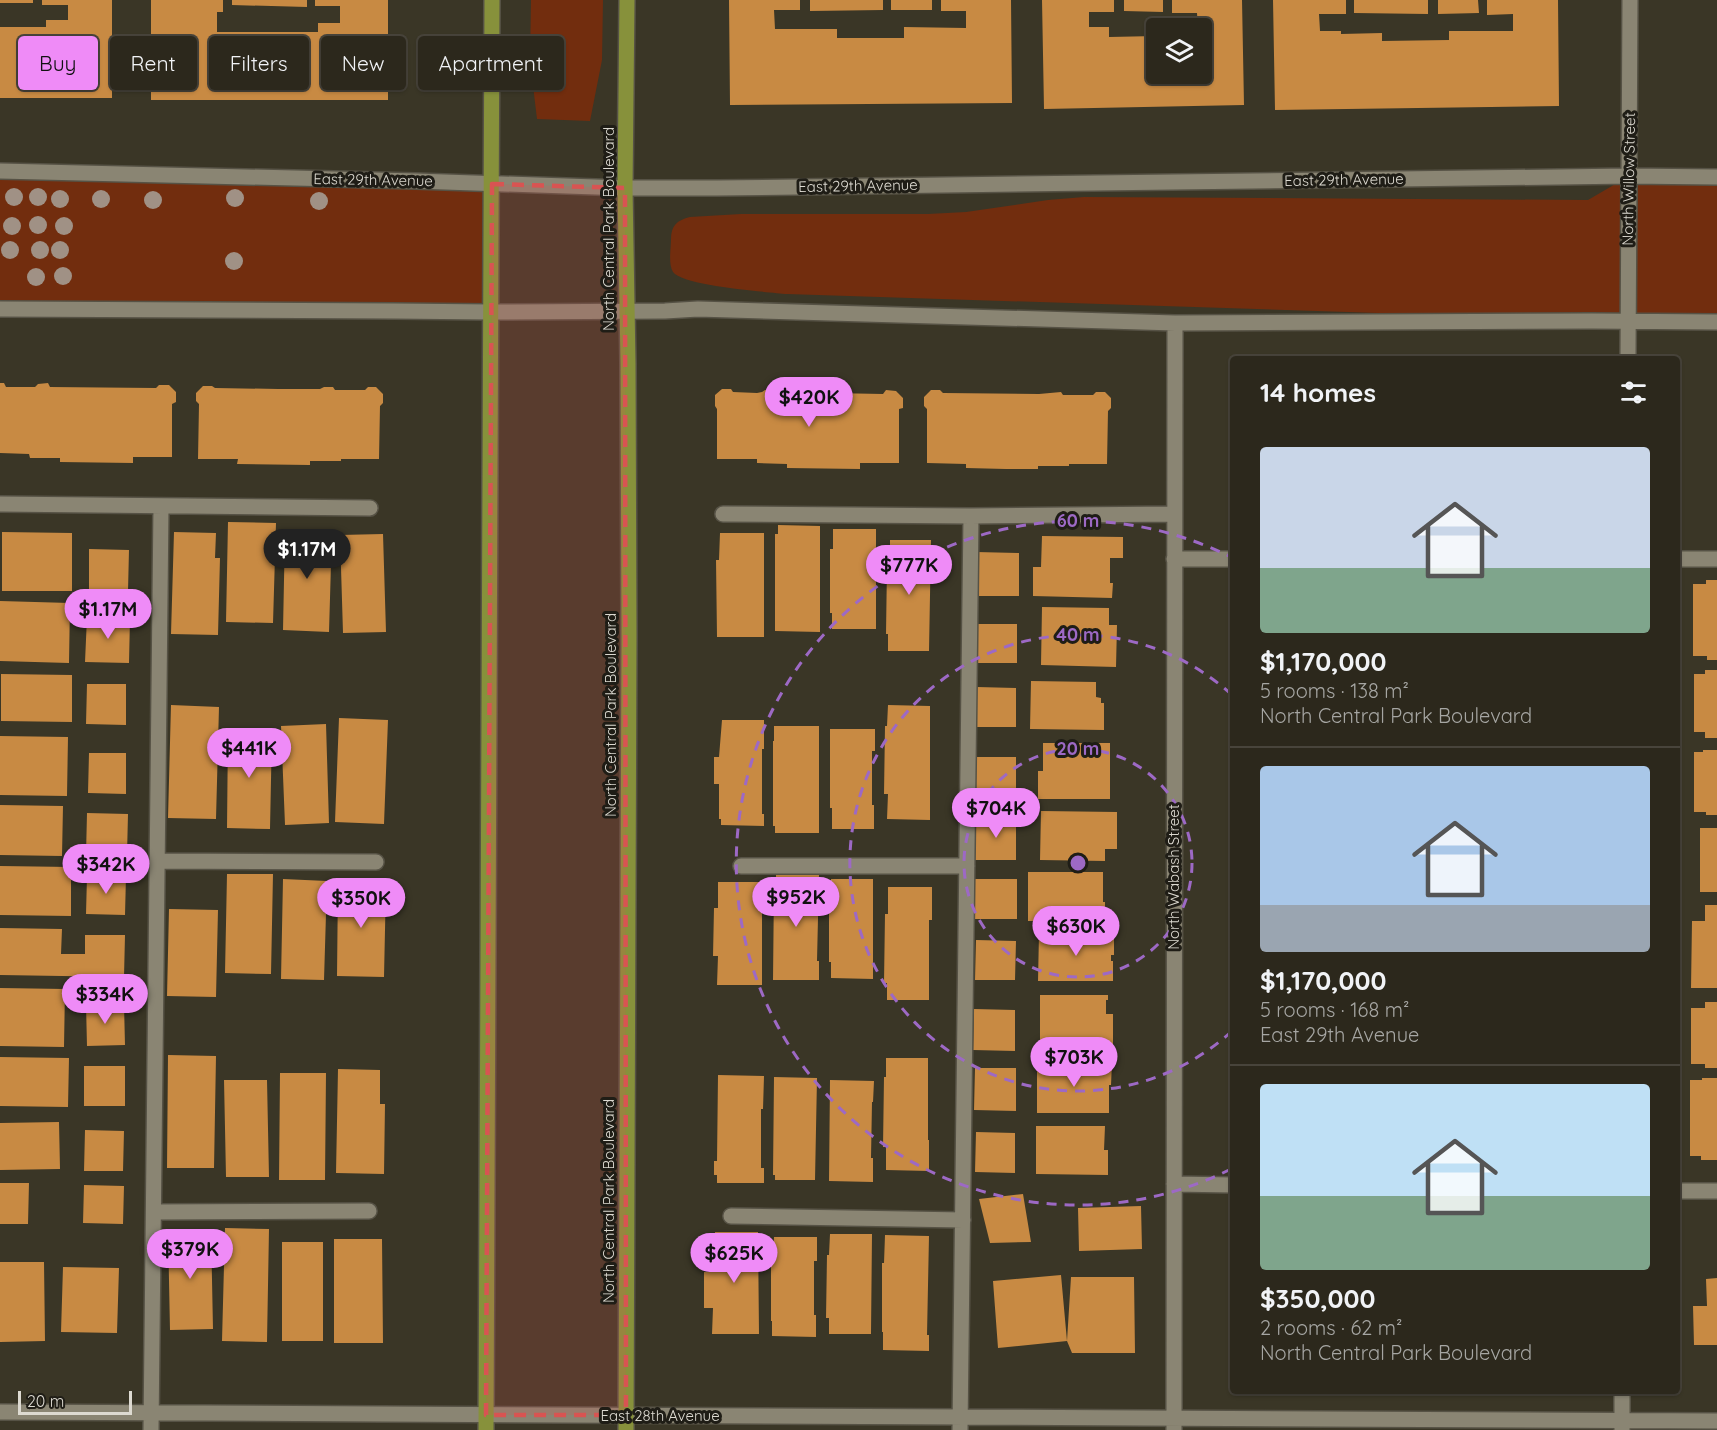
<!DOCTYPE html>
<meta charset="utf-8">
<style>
:root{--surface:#2c281c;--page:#343025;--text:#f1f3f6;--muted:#a6a6a3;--line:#48443b;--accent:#ef8bf7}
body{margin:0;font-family:Quicksand,sans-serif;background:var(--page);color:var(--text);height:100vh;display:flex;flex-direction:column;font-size:22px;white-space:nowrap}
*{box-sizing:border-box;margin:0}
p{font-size:20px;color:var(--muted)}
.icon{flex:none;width:33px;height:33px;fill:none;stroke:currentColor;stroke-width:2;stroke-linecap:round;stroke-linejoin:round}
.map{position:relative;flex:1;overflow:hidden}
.sheet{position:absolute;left:1230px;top:356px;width:450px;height:1038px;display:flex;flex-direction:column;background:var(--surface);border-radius:6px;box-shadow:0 2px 4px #0004,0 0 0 2px var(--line)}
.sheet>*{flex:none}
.hud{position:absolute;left:18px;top:36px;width:570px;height:54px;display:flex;gap:12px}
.tools{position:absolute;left:1146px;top:18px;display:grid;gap:12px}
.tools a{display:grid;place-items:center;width:66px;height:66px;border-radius:6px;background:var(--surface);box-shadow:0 2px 4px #0004,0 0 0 2px var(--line);font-size:30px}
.scale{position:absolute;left:18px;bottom:15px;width:114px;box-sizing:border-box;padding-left:6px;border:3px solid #dddad1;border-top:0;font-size:16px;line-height:21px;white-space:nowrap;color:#dddad1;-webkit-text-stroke:4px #1f1d16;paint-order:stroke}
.price{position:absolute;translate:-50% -51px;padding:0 14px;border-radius:21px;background:var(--accent);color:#111;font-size:20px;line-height:39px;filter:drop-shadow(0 2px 3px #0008)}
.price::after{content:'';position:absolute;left:50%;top:36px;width:18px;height:14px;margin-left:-9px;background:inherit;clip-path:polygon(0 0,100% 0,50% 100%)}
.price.current{background:#222;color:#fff}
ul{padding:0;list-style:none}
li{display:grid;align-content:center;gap:12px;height:318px;padding:0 30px}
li+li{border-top:2px solid var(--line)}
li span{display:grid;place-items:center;height:186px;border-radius:6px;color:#555}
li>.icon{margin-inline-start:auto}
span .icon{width:108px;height:108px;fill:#fffc;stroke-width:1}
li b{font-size:26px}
h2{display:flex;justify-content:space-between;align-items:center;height:72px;padding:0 30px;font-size:26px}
.tag{padding:0 21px;border-radius:6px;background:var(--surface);box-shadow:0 2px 4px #0004,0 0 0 2px var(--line);font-size:21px;line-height:54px}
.tag.current{background:var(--accent);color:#111}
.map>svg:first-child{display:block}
.green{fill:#722d0e}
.building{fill:#c88a43}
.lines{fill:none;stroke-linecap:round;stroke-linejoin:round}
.minor-casing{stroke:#565245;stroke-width:18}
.major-casing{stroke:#565245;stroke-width:18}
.minor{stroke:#8a8573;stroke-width:15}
.major{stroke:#87913b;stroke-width:15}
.tree{fill:#a09185}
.marked{fill:#d85452;fill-opacity:0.2;stroke:#d85452;stroke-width:4.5;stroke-dasharray:12 8;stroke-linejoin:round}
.ring{fill:none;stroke:#9d69c5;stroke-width:3;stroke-dasharray:10 8}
.labels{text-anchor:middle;stroke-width:6;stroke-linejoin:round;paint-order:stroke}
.street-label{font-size:15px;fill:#dddad1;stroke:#1f1d16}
.centre{fill:#9d69c5;stroke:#1f1d16;stroke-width:3}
.ring-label{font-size:18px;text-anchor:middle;font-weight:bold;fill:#9d69c5;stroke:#1f1d16;stroke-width:6;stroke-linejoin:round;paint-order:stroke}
</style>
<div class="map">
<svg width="1717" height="1430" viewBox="0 0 1717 1430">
<rect width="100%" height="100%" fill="#3a3626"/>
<path class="green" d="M 531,0 L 603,0 L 602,60 L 590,121 L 537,119 L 530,61 Z
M 0,171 L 492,184 L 491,312 L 0,309 Z
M 1629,176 L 1717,177 L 1717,322 L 1628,321 L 787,294 C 767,292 683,286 673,272 C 668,264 671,248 671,239 C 671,226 677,220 690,217 L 741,214 L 928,214 L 966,212 L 1048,200 L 1084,197 L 1588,200 Z"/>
<path class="building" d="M 0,0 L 33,0 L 33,3 L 0,3 Z
M 42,0 L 112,0 L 112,98 L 0,98 L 0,27 L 46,27 L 46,20 L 68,20 L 68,5 L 42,5 Z
M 151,0 L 223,0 L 223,12 L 217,12 L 217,32 L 318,32 L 318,23 L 340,23 L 340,6 L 315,6 L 315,0 L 388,0 L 388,100 L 151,100 Z
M 232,0 L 307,0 L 307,7 L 232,5 Z
M 729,0 L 800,0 L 800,10 L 774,10 L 775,29 L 837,29 L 837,38 L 904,38 L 904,27 L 966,28 L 966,11 L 941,11 L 941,0 L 1011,0 L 1012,103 L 730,105 Z
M 810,0 L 883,0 L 883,10 L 810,11 Z
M 891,0 L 932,0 L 932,10 L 891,10 Z
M 1042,0 L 1114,0 L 1114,12 L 1089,12 L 1089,27 L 1109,27 L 1109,37 L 1156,36 L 1156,74 L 1202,74 L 1202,28 L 1198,28 L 1197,13 L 1172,13 L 1172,0 L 1242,0 L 1244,105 L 1044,109 Z
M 1124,0 L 1163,0 L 1163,12 L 1124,11 Z
M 1273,0 L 1346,0 L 1346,14 L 1319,14 L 1320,31 L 1341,31 L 1341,34 L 1382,33 L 1382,41 L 1449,40 L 1449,31 L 1513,31 L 1513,14 L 1487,15 L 1487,0 L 1558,0 L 1559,106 L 1275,110 Z
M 1354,0 L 1428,0 L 1428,14 L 1354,13 Z
M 1438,0 L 1478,0 L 1479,13 L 1438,14 Z
M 0,383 L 4,383 L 6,387 L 35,387 L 38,384 L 48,383 L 50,387 L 156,388 L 159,385 L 169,385 L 176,392 L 176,402 L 172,404 L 172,457 L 133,457 L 133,463 L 60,462 L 60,458 L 30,458 L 29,454 L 0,453 Z
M 203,386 L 212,386 L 215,388 L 278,389 L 320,389 L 324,387 L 333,387 L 335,390 L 365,390 L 368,387 L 376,387 L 383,394 L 383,403 L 380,406 L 379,459 L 341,459 L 341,461 L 310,461 L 310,465 L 237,464 L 238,459 L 198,459 L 199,404 L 196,401 L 196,393 Z
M 722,389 L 731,389 L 733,392 L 757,393 L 762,392 L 765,390 L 775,389 L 777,392 L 883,394 L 886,390 L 896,391 L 903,398 L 903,408 L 899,409 L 899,463 L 860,463 L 860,469 L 787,468 L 787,464 L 757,463 L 757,459 L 717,459 L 717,409 L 715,406 L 715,395 Z
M 931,390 L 940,390 L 943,393 L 1039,394 L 1061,392 L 1063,395 L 1093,395 L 1096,392 L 1105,392 L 1111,398 L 1111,408 L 1108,411 L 1107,464 L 1069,464 L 1069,466 L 1038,466 L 1038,469 L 1006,469 L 966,468 L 966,464 L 927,463 L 927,409 L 924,406 L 924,397 Z
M 228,522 L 276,523 L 273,623 L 226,622 Z
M 778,525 L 820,526 L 820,632 L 775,631 L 775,534 L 778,534 Z
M 833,529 L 876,529 L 876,629 L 832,629 L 832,613 L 830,613 L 830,549 L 833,549 Z
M 285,530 L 332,530 L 329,632 L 283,630 Z
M 2,532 L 72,533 L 72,591 L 2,591 Z
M 174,532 L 216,533 L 215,558 L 220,558 L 218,635 L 171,634 Z
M 720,533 L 764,533 L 764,637 L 717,637 L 716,560 L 719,560 Z
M 383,534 L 386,632 L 343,633 L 340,535 Z
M 1042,536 L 1123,537 L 1123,558 L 1110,558 L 1110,583 L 1113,583 L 1112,598 L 1033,596 L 1033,567 L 1041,567 Z
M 890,540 L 931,540 L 929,651 L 888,651 L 888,634 L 886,634 L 887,565 L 890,565 Z
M 89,549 L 129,550 L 128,591 L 89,590 Z
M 976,552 L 1019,553 L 1019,596 L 976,596 Z
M 1706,580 L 1717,580 L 1717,660 L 1707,660 L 1707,656 L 1693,656 L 1693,584 L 1706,584 Z
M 0,601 L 70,603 L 69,663 L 0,661 Z
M 1042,607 L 1109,608 L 1109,625 L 1117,625 L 1116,667 L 1041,665 Z
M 87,617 L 130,618 L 129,663 L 85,662 Z
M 977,624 L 1017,624 L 1017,663 L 977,663 Z
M 1705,670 L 1717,670 L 1717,738 L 1705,738 L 1705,732 L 1694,732 L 1694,674 L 1705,674 Z
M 1,674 L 72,675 L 72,722 L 1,721 Z
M 1031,681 L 1096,682 L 1096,697 L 1101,698 L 1101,703 L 1104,703 L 1104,730 L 1030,729 Z
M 87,684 L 126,684 L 126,725 L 86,724 Z
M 977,687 L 1016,688 L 1016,727 L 977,727 Z
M 171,705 L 219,707 L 216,819 L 168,818 Z
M 888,705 L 930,706 L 930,820 L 887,819 L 888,794 L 884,794 L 885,726 L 887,726 Z
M 339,718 L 388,720 L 384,824 L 335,822 Z
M 722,720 L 764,720 L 764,749 L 762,749 L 762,814 L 764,814 L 764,826 L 721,825 L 721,819 L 719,819 L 719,784 L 714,784 L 714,757 L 719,757 Z
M 326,724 L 329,823 L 285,825 L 281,726 Z
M 774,726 L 819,726 L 819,833 L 775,833 L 775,826 L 773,826 L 773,741 L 774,741 Z
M 830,729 L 875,729 L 875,751 L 872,751 L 872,805 L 874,805 L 874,829 L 832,829 L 832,808 L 830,808 Z
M 228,730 L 272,731 L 270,829 L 227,828 Z
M 0,736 L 68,737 L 67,796 L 0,795 Z
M 1043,743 L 1110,743 L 1110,799 L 1038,799 L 1038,771 L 1043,771 Z
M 1703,750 L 1717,750 L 1717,815 L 1706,815 L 1706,812 L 1694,812 L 1694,752 L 1703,752 Z
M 89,753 L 126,753 L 126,794 L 88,793 Z
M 976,757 L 1016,757 L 1016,798 L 976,797 Z
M 0,805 L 63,806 L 62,856 L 0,855 Z
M 1041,811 L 1117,812 L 1117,849 L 1105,849 L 1105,861 L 1040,860 Z
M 87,813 L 128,814 L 127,855 L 86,855 Z
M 976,817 L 1016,817 L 1016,860 L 975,860 Z
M 1700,828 L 1717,828 L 1717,892 L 1700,892 Z
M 0,866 L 71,867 L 71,916 L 0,915 Z
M 1028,872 L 1103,872 L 1103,902 L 1105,902 L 1105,916 L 1103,916 L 1103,921 L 1028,921 Z
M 227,874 L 273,874 L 271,974 L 225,973 Z
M 776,875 L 819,875 L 817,961 L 819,961 L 819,980 L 773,980 L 774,884 L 776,884 Z
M 87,876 L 126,876 L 125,915 L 86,914 Z
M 283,879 L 327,881 L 324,980 L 281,979 Z
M 831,879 L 873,879 L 873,979 L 831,978 L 831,962 L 829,962 L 829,899 L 831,899 Z
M 974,879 L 1017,879 L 1017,919 L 974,919 Z
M 338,882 L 386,883 L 384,977 L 337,976 Z
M 718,882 L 762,882 L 762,985 L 717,985 L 718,956 L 713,956 L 714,908 L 718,908 Z
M 888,887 L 932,887 L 932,920 L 929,920 L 929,1000 L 887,1000 L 887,983 L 884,983 L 885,914 L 888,914 Z
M 1705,905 L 1717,905 L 1717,988 L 1691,988 L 1692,921 L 1705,921 Z
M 169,909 L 218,910 L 216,997 L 167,996 Z
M 0,928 L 62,929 L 61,954 L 85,954 L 85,935 L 125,935 L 124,977 L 0,975 Z
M 1039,933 L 1114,934 L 1114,955 L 1111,955 L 1111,961 L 1113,961 L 1113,981 L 1038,981 Z
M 976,940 L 1016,941 L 1015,980 L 975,980 Z
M 0,988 L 65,989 L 64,1047 L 0,1046 Z
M 1040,995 L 1108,995 L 1108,1000 L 1106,1000 L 1106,1014 L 1113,1014 L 1113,1050 L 1040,1050 Z
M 1705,1002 L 1717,1002 L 1717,1068 L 1705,1068 L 1705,1064 L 1691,1064 L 1691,1008 L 1705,1008 Z
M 86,1004 L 124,1004 L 125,1045 L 87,1046 Z
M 974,1009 L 1015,1010 L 1015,1051 L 973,1050 Z
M 168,1055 L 216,1056 L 214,1168 L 167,1168 Z
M 0,1057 L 69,1058 L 68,1107 L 0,1106 Z
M 886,1058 L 928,1058 L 928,1140 L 929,1140 L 929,1171 L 886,1170 L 886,1147 L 883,1147 L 884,1077 L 886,1077 Z
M 1037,1063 L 1112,1063 L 1111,1085 L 1109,1085 L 1109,1113 L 1037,1113 Z
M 84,1066 L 125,1066 L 125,1106 L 84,1106 Z
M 975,1068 L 1016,1068 L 1016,1111 L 974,1110 Z
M 338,1069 L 380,1070 L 380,1104 L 385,1104 L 384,1174 L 336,1173 Z
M 280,1073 L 326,1073 L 325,1180 L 279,1180 Z
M 718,1075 L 764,1076 L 763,1109 L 761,1109 L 761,1168 L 764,1168 L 764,1183 L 717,1183 L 717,1175 L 714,1175 L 714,1161 L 717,1161 Z
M 774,1077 L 817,1078 L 815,1180 L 775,1180 L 775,1175 L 773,1175 Z
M 1702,1078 L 1717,1078 L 1717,1160 L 1701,1160 L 1701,1156 L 1690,1156 L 1690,1080 L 1702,1080 Z
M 224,1080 L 267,1080 L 269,1177 L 226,1177 Z
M 830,1080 L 874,1081 L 873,1102 L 872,1102 L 871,1158 L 873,1158 L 873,1182 L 829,1181 Z
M 59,1122 L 60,1169 L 0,1170 L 0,1123 Z
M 1036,1126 L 1105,1126 L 1104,1150 L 1108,1150 L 1108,1175 L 1036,1174 Z
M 85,1130 L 124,1131 L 123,1171 L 84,1171 Z
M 976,1132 L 1015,1133 L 1015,1173 L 975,1172 Z
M 0,1183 L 29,1183 L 28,1224 L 0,1224 Z
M 84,1185 L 124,1186 L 123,1224 L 83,1223 Z
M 1023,1194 L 1031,1242 L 990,1243 L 979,1199 Z
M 1141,1206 L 1142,1249 L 1079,1251 L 1078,1208 Z
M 225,1228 L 269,1229 L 267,1342 L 222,1341 Z
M 211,1230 L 213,1329 L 170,1330 L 168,1231 Z
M 715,1232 L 758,1232 L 759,1334 L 712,1334 L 713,1308 L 704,1308 L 704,1272 L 709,1272 L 710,1258 L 714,1258 Z
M 830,1234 L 872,1234 L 871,1334 L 829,1334 L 829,1318 L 826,1318 L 827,1255 L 829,1255 Z
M 885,1235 L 929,1236 L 927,1335 L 929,1335 L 929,1351 L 883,1350 L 883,1332 L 882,1332 L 882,1263 L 884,1263 Z
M 774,1237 L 817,1237 L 817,1261 L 814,1261 L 814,1315 L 816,1315 L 816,1337 L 772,1336 L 772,1321 L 771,1321 L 771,1259 L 773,1259 Z
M 334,1239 L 382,1239 L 383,1343 L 334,1343 Z
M 282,1242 L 323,1242 L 323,1341 L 282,1341 Z
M 0,1262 L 44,1262 L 45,1341 L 0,1342 Z
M 63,1267 L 119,1268 L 117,1333 L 61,1332 Z
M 1061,1275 L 1067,1341 L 1071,1277 L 1134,1277 L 1135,1353 L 1072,1353 L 1067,1341 L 998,1348 L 993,1281 Z
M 1717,1278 L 1717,1345 L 1694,1345 L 1693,1306 L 1707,1306 L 1706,1279 Z"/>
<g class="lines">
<defs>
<path id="minor" d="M 0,171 L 416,181 L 625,188 L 717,188 L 1629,176 L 1717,177
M 0,309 L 394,311 L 491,312 L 665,311 L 698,309 L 1175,323 L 1592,321 L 1717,322
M 1628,358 L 1630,0
M 0,504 L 370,508
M 723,514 L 971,516 L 1174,514
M 1174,559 L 1233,559
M 1677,559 L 1717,559
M 157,861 L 376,862
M 741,866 L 967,866
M 1174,1184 L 1233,1185
M 1677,1191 L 1717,1191
M 154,1212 L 369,1211
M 731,1216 L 963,1220
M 0,1412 L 1717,1421
M 151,1430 L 161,506
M 960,1430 L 971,516
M 1174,1430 L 1175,323
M 1622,1430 L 1622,1390"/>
<path id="major" d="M 486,1430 L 492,0
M 626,1430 L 629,636 L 628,363 L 625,188 L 627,0"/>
</defs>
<use href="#minor" class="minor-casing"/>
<use href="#major" class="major-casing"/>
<use href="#minor" class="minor"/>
<use href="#major" class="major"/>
</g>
<g class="tree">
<circle cx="14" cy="197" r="9"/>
<circle cx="38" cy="197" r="9"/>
<circle cx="235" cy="198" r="9"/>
<circle cx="60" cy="199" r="9"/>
<circle cx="101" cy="199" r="9"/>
<circle cx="153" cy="200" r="9"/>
<circle cx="319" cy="201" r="9"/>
<circle cx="38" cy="225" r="9"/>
<circle cx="12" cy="226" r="9"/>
<circle cx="64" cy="226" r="9"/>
<circle cx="10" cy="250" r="9"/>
<circle cx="40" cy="250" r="9"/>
<circle cx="60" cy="250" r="9"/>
<circle cx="234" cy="261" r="9"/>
<circle cx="63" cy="276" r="9"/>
<circle cx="36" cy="277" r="9"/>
</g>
<path class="marked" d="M 492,184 L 625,188 L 626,1415 L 486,1415 Z"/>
<g class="ring">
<circle cx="1078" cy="863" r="114"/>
<path d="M1232 1031A228 228 0 1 1 1232 695"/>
<path d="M1231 1169A342 342 0 1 1 1231 557"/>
</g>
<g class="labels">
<g class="street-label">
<text transform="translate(1629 179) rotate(-89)" y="5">North Willow Street</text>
<text transform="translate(373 180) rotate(1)" y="5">East 29th Avenue</text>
<text transform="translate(1344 180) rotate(-1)" y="5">East 29th Avenue</text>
<text transform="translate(858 186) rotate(-1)" y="5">East 29th Avenue</text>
<text transform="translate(609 229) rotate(-90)" y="5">North Central Park Boulevard</text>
<text transform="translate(611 715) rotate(-90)" y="5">North Central Park Boulevard</text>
<text transform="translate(1174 877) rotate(-90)" y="5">North Wabash Street</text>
<text transform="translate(609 1201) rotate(-90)" y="5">North Central Park Boulevard</text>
<text x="660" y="1421">East 28th Avenue</text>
</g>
</g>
<circle cx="1078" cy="863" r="9" class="centre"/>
<g class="ring-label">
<text x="1078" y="527">60 m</text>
<text x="1078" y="641">40 m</text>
<text x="1078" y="755">20 m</text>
</g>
</svg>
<div class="tools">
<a><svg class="icon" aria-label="layers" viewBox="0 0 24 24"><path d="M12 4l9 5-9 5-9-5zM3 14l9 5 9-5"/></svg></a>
</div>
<div class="scale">20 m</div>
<b class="price" style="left:809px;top:428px">$420K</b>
<b class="price current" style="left:307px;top:580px">$1.17M</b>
<b class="price" style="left:909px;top:596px">$777K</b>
<b class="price" style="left:108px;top:640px">$1.17M</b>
<b class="price" style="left:249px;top:779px">$441K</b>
<b class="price" style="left:996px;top:839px">$704K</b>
<b class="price" style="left:106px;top:895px">$342K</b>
<b class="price" style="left:796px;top:928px">$952K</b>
<b class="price" style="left:361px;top:929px">$350K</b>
<b class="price" style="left:1076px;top:957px">$630K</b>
<b class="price" style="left:105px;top:1025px">$334K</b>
<b class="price" style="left:1074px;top:1088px">$703K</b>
<b class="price" style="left:190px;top:1280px">$379K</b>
<b class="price" style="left:734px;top:1284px">$625K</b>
<div class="hud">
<a class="tag current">Buy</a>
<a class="tag">Rent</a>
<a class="tag">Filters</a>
<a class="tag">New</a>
<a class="tag">Apartment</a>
</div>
<section class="sheet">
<h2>14 homes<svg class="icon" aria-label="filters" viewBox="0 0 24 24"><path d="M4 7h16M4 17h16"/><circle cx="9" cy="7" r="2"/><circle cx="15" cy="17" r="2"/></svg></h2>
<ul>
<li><span style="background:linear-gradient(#c9d6e8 65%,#7fa58c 0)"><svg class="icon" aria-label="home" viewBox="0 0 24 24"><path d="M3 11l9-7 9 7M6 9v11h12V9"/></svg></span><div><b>$1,170,000</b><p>5 rooms · 138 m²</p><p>North Central Park Boulevard</p></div></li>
<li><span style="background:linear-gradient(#a9c7e8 75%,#9aa5b1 0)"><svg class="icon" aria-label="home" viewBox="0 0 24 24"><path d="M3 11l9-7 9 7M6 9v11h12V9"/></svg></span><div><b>$1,170,000</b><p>5 rooms · 168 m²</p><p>East 29th Avenue</p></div></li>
<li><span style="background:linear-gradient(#bfe0f5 60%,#7fa58c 0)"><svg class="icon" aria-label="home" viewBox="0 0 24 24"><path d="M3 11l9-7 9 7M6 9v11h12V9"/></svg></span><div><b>$350,000</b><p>2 rooms · 62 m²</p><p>North Central Park Boulevard</p></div></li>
</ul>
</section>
</div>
